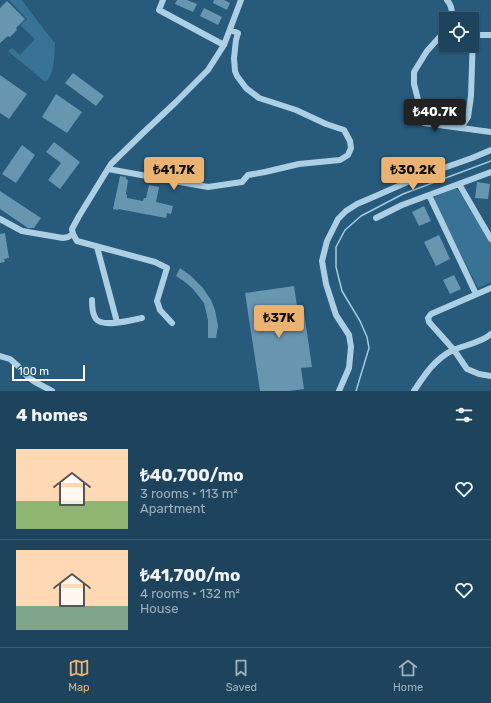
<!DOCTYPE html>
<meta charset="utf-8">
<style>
:root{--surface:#1d445c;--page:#254b62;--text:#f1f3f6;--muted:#a0b0bb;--line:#3b5c72;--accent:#ebb372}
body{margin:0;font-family:Rubik,sans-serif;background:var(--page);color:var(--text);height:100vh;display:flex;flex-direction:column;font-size:15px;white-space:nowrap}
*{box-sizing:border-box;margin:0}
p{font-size:13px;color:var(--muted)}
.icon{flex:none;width:22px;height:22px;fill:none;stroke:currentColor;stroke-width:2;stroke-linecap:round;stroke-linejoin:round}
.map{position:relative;height:391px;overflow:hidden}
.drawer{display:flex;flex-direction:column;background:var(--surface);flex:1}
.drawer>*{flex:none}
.buttons{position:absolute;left:439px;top:12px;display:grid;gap:8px}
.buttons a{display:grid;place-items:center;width:40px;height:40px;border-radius:0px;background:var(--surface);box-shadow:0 1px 3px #0004,0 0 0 1px var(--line);font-size:20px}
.scale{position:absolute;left:12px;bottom:10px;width:73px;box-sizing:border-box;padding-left:4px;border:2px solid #fff;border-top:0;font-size:11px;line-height:14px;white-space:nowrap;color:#fff;-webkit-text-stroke:3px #275a7b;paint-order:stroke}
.price{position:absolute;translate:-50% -34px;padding:0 9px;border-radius:4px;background:var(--accent);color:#111;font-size:13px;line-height:26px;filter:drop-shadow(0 1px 2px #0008)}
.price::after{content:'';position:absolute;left:50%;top:24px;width:12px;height:9px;margin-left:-6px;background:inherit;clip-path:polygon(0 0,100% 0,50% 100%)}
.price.selected{background:#222;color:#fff}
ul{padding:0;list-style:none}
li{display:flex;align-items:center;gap:12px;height:100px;padding:0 16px}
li+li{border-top:1px solid var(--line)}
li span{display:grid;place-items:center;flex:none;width:112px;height:80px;border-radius:0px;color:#555}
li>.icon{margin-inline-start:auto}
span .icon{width:48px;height:48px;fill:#fffc;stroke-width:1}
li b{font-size:17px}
h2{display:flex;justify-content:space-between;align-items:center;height:48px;padding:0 16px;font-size:17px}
.dock{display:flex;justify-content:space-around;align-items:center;height:56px;border-top:1px solid var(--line);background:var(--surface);font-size:11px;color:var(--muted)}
.dock a{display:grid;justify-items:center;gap:2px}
.dock .selected{color:var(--accent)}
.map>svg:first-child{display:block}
.green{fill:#387396}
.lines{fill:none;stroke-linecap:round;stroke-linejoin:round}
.stream{stroke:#a0cbe4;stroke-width:1.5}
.building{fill:#6895b0}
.minor{stroke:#accfe4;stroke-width:6}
</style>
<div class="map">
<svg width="491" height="391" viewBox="0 0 491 391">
<rect width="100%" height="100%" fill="#275a7b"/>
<path class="green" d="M 9,0 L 22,0 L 38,22 L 55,43 C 55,51 54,71 49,78 C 48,81 47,80 44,81 L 8,51 L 12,48 L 20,55 L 35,39 L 20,25 L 27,19 Z
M 455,188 L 459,191 L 491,244 L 491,282 L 478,288 L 434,201 L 435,197 Z"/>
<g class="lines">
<path class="stream" d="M 356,391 L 369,348 L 367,337 L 360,321 L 342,291 L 336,267 L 336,247 L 345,230 L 361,216 L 403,194 L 491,161"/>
</g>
<path class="building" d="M 177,0 L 187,0 L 197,4 L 193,12 L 175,4 Z
M 214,0 L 224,0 L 230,3 L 227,10 L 213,3 Z
M 7,1 L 25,19 L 16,28 L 17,30 L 10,37 L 8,36 L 0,43 L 0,8 Z
M 204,8 L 222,17 L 218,25 L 200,16 Z
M 73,73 L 104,96 L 96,106 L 65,83 Z
M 0,75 L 27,94 L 9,119 L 0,113 Z
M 56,94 L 82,112 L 67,133 L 42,117 Z
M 54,142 L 80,162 L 60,189 L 48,180 L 61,163 L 46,152 Z
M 22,145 L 35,155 L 16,183 L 2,174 Z
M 120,176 L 126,177 L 126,179 L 128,180 L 126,194 L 127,195 L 127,198 L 143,201 L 144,198 L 146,198 L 149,185 L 159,187 L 156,202 L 173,206 L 171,214 L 167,213 L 166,218 L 118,209 L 118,210 L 113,209 Z
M 477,182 L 490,184 L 488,199 L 475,198 Z
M 0,191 L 41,218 L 34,228 L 28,228 L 0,209 Z
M 424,206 L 431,221 L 419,226 L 412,212 Z
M 5,233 L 9,258 L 4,259 L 5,262 L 0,263 L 0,234 Z
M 439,235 L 450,259 L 436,266 L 424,242 Z
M 180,268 L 191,276 L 203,288 L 211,300 L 215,310 L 218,326 L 216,338 L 208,338 L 208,320 L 204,303 L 193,289 L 185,282 L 176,276 Z
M 454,275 L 461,289 L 450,294 L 443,280 Z
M 294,286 L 297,306 L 303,305 L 312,367 L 301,368 L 304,389 L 289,391 L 260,391 L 245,293 Z"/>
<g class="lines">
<path class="minor" d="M 163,0 L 159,10 L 224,45
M 447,0 C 452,6 453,12 451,19
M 446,30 L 427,51 L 414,72 L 414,84 L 424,123 L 461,128 L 468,117 L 471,96 L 473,35
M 472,35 L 491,35
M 461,128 L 491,132
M 108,169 L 208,187 L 242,182 L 248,175 L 265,172 L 299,164 L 340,160 L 348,155 L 351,148 L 350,141 L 344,130 L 326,124 L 296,110 L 259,98 L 246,88 L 237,76 L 235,71 L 234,58 L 236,40 L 238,33 L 230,30
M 459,184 L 491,239
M 429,195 L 476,294
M 376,218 L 402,205 L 491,172
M 0,219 L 22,231 L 63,238 L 68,237 L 73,234
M 97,247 L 117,322
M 491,288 L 431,314 L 428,318 L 429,322 L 454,350 L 467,369 L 479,374 L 491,376
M 92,300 C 92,305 92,314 96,319 C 103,328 132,320 142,318
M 172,323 L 160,310 L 157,301 L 167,268 L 155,262 L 77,241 L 73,234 L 72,229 L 79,216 L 111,164 L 144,132 L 176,102 L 208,70 L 224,45 L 241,0
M 0,356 L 10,359 L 18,366 L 27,376 L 35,382 L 52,391
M 339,391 L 349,368 L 351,347 L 349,335 L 336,315 L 326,284 L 322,261 L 327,241 L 338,219 L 346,211 L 357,204 L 378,195 L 421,176 L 472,158 L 491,150
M 414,391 C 425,374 435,359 453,350 C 465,345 481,343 491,334"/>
</g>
</svg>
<div class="buttons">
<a><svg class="icon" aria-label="locate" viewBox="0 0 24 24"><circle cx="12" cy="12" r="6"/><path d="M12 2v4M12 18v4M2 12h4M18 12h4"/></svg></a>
</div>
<div class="scale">100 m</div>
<b class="price selected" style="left:435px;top:133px">₺40.7K</b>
<b class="price" style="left:174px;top:191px">₺41.7K</b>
<b class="price" style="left:413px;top:191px">₺30.2K</b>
<b class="price" style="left:279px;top:339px">₺37K</b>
</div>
<section class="drawer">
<h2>4 homes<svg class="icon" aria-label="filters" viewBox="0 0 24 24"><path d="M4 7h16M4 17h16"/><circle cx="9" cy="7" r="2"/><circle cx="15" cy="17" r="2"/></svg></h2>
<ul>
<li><span style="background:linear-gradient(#ffd9b3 65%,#8fb573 0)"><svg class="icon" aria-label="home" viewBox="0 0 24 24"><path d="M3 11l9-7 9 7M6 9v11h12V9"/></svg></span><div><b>₺40,700/mo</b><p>3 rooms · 113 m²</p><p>Apartment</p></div><svg class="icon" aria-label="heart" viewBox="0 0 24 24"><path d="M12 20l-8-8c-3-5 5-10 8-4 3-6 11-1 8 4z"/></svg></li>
<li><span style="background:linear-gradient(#ffd9b3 70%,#7fa58c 0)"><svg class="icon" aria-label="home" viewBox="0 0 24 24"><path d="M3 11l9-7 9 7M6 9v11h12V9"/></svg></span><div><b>₺41,700/mo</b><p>4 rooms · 132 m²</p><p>House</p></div><svg class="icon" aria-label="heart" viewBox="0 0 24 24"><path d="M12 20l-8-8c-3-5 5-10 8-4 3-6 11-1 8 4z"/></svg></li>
</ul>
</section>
<nav class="dock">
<a class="selected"><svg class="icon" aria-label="map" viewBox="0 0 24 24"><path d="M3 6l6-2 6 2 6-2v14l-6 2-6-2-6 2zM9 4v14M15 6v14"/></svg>Map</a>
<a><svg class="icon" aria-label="saved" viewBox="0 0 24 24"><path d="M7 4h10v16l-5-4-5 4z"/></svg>Saved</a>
<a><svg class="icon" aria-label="home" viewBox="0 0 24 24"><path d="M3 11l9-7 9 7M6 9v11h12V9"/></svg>Home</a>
</nav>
